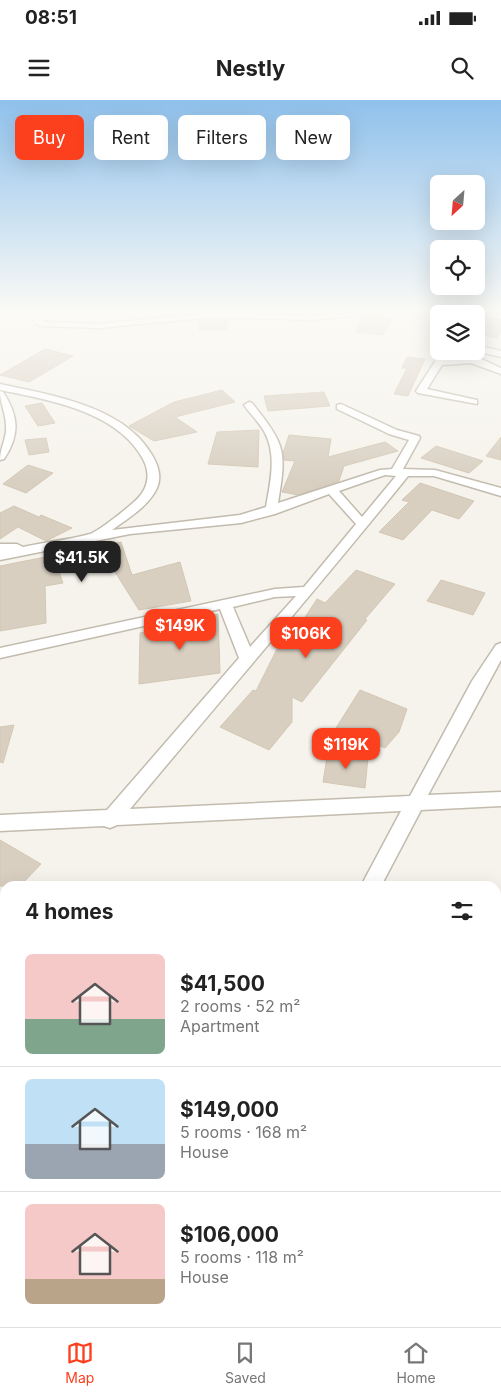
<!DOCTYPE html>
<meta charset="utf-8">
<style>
:root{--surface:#fff;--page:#f2f2f2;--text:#222;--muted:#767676;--line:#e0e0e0;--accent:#fc3f1d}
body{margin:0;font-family:Inter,sans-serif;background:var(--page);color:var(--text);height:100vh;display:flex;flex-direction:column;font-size:19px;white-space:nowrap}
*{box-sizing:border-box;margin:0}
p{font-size:16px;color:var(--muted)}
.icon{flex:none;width:28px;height:28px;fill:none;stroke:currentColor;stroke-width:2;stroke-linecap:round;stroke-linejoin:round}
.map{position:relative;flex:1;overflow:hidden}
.panel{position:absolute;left:0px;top:781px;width:501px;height:446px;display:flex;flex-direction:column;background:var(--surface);border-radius:15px 15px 0 0;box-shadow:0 5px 20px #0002}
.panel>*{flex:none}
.guide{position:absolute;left:15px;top:15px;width:471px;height:45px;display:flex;gap:10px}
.needle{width:32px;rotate:206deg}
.controls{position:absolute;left:430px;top:75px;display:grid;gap:10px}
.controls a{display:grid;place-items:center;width:55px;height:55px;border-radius:8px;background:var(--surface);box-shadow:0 5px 20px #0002;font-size:25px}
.price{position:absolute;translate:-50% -42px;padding:0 11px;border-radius:10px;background:var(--accent);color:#fff;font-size:16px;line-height:32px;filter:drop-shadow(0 1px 2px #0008)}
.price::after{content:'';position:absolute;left:50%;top:30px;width:15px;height:11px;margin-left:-8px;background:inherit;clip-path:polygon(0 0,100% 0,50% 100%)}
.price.current{background:#222;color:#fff}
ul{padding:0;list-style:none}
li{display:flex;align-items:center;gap:15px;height:125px;padding:0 25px}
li+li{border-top:1px solid var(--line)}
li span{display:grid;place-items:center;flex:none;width:140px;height:100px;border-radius:8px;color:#555}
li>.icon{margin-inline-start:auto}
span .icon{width:60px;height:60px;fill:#fffc;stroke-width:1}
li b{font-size:21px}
h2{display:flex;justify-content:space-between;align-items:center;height:60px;padding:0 25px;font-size:21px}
.pill{padding:0 18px;border-radius:8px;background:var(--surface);box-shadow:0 5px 20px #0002;font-size:18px;line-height:45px}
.pill.current{background:var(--accent);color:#fff}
.status{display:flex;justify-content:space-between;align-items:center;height:35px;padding:0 25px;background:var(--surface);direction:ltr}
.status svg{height:14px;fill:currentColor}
header{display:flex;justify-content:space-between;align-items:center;height:65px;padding:0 25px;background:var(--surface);font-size:22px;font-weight:700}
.tab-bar{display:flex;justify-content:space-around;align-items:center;height:70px;border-top:1px solid var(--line);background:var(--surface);font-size:14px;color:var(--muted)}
.tab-bar a{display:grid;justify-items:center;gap:2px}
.tab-bar .current{color:var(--accent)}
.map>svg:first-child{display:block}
.building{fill:#d8cfc1;stroke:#d3c7b4}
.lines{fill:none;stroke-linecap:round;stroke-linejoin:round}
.minor-casing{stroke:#c2bbae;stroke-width:3}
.minor{fill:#fff;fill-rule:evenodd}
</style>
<div class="status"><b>08:51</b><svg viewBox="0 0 49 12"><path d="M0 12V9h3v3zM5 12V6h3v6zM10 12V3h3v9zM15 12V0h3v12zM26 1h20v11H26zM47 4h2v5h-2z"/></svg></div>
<header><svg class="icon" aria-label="menu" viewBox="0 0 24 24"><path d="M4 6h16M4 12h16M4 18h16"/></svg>Nestly<svg class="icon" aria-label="search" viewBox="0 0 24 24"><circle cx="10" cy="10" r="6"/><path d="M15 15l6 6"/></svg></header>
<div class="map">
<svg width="501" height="1227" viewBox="0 0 501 1227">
<rect width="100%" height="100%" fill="#f6f3ec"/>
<path class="building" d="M 365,216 L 392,219 L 383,235 L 355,232 Z
M 476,217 L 501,221 L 501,231 L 497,238 L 476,234 Z
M 213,219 L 227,219 L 227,230 L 199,230 L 199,220 Z
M 45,249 L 73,256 L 29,282 L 0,275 Z
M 407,257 L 425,259 L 408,296 L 394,294 L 407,268 L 402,268 Z
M 222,290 L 235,302 L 175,317 L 197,332 L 154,341 L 129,326 L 174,302 Z
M 324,292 L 330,306 L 268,311 L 264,296 Z
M 42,303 L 55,323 L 38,326 L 25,306 Z
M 259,330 L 258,367 L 208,364 L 217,332 Z
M 289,335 L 331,339 L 328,357 L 385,342 L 398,351 L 344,366 L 339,381 L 298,395 L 282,392 L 295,361 L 284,360 L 283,353 Z
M 501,337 L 501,360 L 486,356 Z
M 46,338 L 49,352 L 29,355 L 25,340 Z
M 436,346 L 483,361 L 469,373 L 421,358 Z
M 28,365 L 53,373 L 26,393 L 3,384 Z
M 420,383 L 474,401 L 459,419 L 432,410 L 403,440 L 379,432 L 409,402 L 402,400 Z
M 14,406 L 39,417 L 41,415 L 72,428 L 46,441 L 18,427 L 0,439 L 0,413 Z
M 121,442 L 132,475 L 180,462 L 191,501 L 139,510 L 110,464 L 59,472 L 63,483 L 45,486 L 46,523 L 0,531 L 0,466 Z
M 356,470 L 395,484 L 365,519 L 367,520 L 302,602 L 292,597 L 292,622 L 269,650 L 220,627 L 253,590 L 256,591 L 279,545 L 285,548 L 317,499 L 325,503 Z
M 441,480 L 485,493 L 473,515 L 427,501 Z
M 218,514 L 220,573 L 139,584 L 140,533 Z
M 360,590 L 407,609 L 399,632 L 385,648 L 336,628 Z
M 14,625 L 3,663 L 0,662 L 0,627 Z
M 328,651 L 368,657 L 365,688 L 323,682 Z
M 0,740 L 41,764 L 20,786 L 0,786 Z"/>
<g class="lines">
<defs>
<path id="minor" d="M 31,212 L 39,212 L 44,222 L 99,224 L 213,213 L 313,216 L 384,212 L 313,220 L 213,217 L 99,228 L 42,226 L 35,224 Z
M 422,212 L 439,214 L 439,219 L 423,214 Z
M 464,212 L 501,215 L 501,219 L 465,214 Z
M 476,245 L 501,251 L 501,257 L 476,251 Z
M 457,251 C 469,251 488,263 501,268 L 501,274 L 471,263 L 442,265 L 427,289 L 477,300 L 477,304 L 418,293 L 416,291 L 436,260 L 464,258 Z
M 0,284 C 51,295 124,306 152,355 C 158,365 162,377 157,388 C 148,407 128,418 112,430 L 240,415 L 266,407 C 270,383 277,356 265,333 C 260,323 251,315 244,305 L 249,302 L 252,303 C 285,345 287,349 278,403 L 380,370 L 392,369 L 409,340 L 389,334 L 337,309 L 337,305 L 341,304 L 397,330 L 419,336 L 420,338 L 403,369 L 435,370 L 501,388 L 501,396 L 434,376 L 408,376 C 318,488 222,598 130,709 L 410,696 L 472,581 L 496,545 L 501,543 L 501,560 L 428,695 L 501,692 L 501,706 L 421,710 L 381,786 L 361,786 L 401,711 L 117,725 L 110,728 L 104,726 L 0,731 L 0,715 L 107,710 L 239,558 L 220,509 L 0,558 L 0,548 L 275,489 L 304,487 L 356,424 L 329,394 L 275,414 L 241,423 L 130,434 L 0,460 L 0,444 L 17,444 L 23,447 C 45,442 69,440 90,434 C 99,431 132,405 139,397 C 149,386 150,372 143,359 C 117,311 49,300 0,290 ZM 385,375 L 396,376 L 362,417 L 339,391 ZM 296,496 L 250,547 L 233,507 L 275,497 Z
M 0,291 L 3,292 C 19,316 20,335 4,359 L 0,360 C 0,348 7,338 6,326 C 6,313 0,304 0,291 Z
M 5,1130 L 5,1164 L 0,1166 L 0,1132 Z
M 133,1222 L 163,1222 L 161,1227 L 132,1227 Z"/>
</defs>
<use href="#minor" class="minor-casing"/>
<use href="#minor" class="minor"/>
</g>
<linearGradient id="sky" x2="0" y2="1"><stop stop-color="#8fc1ec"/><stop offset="0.55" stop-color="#fbfaf6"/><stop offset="1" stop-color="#fbfaf6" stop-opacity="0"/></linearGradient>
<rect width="501" height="384" fill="url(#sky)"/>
</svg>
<div class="controls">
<a><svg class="needle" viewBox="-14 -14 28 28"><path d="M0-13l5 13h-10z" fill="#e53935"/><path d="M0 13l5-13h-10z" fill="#767676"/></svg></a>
<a><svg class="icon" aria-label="locate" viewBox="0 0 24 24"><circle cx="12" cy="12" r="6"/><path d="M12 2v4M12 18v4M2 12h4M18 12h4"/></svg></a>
<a><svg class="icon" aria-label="layers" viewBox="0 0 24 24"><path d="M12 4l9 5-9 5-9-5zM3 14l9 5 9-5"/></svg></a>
</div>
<b class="price current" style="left:82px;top:483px">$41.5K</b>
<b class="price" style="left:180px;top:551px">$149K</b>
<b class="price" style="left:306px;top:559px">$106K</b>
<b class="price" style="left:346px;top:670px">$119K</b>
<div class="guide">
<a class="pill current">Buy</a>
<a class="pill">Rent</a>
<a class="pill">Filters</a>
<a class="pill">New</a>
</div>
<section class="panel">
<h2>4 homes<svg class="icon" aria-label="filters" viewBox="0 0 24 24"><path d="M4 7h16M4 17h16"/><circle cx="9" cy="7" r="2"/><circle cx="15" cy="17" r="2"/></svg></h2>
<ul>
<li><span style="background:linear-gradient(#f6c9c9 65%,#7fa58c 0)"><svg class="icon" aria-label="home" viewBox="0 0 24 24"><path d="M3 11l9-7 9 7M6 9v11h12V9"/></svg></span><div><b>$41,500</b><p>2 rooms · 52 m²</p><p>Apartment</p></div></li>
<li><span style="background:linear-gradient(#bfe0f5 65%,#9aa5b1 0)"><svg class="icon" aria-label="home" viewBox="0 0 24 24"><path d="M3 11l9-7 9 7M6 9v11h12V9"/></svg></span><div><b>$149,000</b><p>5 rooms · 168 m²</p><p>House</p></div></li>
<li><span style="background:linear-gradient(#f6c9c9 75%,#b9a48a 0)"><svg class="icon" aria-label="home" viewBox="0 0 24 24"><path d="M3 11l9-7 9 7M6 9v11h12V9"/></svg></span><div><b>$106,000</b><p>5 rooms · 118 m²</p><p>House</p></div></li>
</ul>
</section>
</div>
<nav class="tab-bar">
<a class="current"><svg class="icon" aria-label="map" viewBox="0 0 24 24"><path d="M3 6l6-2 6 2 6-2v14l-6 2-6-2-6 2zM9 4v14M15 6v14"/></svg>Map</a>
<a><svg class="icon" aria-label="saved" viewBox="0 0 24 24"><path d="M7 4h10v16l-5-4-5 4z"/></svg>Saved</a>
<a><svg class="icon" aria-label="home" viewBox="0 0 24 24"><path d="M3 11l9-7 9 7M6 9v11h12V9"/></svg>Home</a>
</nav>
